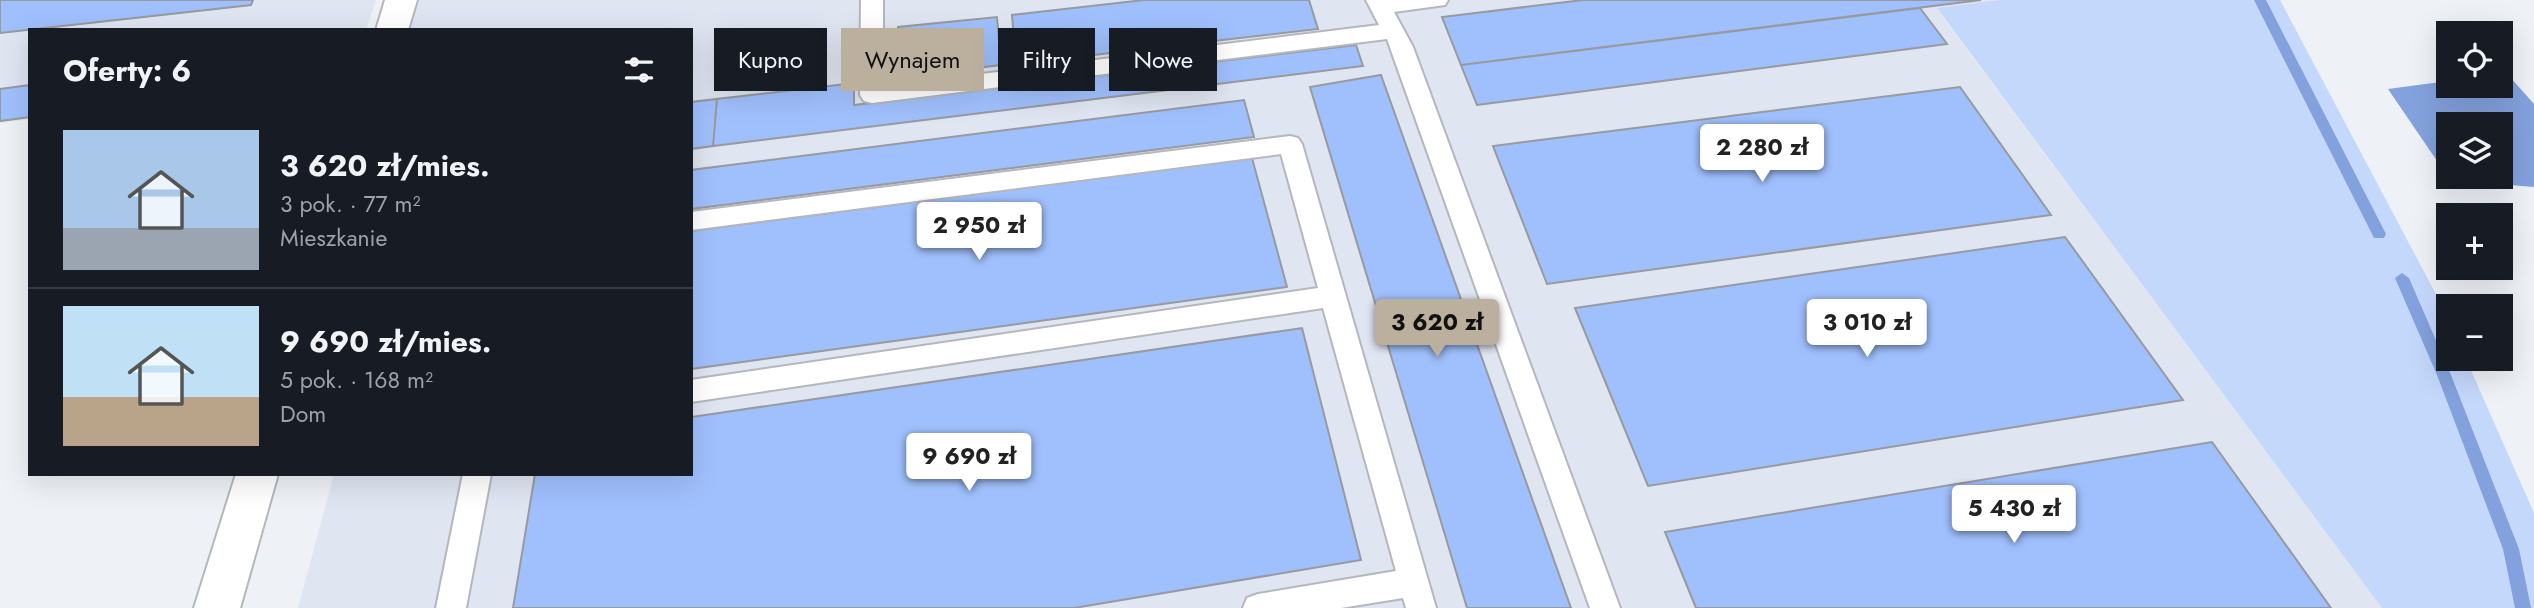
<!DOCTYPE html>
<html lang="pl">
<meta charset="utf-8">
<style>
:root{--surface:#171b24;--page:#20242c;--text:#f1f3f6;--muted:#9ea1a6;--line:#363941;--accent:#bab09d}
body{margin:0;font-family:Jost,sans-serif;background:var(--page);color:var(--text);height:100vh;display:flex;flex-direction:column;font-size:26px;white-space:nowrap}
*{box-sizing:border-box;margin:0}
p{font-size:23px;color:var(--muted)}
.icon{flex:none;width:38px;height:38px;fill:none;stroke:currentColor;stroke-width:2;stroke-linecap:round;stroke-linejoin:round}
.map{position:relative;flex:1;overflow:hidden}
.side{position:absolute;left:28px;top:28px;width:665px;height:448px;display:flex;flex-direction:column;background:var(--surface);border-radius:0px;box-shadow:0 7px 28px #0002}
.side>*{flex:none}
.hud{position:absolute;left:714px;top:28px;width:665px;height:63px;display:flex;gap:14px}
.controls{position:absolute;left:2436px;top:21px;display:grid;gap:14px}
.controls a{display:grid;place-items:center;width:77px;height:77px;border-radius:0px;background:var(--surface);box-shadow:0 7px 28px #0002;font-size:35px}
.price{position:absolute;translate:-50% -60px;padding:0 16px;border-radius:7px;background:#fff;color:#222;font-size:23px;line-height:46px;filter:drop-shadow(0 2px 4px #0008)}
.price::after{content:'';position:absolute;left:50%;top:42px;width:21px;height:16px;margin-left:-10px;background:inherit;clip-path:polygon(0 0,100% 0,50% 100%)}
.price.active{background:var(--accent);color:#111}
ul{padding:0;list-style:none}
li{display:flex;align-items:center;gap:21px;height:175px;padding:0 35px}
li+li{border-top:2px solid var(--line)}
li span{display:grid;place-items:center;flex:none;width:196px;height:140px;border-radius:0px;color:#555}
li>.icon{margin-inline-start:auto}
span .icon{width:84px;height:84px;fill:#fffc;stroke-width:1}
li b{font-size:30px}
h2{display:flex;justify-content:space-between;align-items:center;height:84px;padding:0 35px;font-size:30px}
.pill{padding:0 24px;border-radius:0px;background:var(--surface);box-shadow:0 7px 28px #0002;font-size:24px;line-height:63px}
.pill.active{background:var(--accent);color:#111}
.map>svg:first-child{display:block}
.built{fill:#dfe5f1}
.green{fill:#c4d8fc}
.water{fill:#83a1dc;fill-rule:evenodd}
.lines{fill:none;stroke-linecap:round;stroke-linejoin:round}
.stream{fill:#83a1dc;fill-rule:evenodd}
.building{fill:#a0c0fd;stroke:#979a9e;stroke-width:2}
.lane-casing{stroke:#b4b7bc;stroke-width:4}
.street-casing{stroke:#b4b7bc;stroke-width:4}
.lane{fill:#fff;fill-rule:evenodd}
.street{fill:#fff;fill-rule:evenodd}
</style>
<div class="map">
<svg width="2534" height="608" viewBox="0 0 2534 608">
<rect width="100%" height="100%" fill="#eef1f6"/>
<path class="built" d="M 0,0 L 376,0 L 366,30 L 30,30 L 30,119 L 0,123 Z
M 418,0 L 2000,0 L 1937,9 L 2382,608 L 298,608 L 334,474 L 691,474 L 691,30 L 408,30 Z"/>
<path class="green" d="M 2000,0 L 2280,0 L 2447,315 L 2448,359 L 2466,359 L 2534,513 L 2534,608 L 2382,608 L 1937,8 Z"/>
<path class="water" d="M 2501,77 L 2510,77 L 2534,104 L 2534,187 L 2450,180 L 2388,89 L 2448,81 L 2448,86 L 2501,86 ZM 2448,124 L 2501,124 L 2501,177 L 2448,177 Z"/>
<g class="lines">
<path class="stream" d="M 2254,0 L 2266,0 L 2386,234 L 2384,238 L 2374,238 L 2372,234 Z
M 2402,273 L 2409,278 L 2451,375 L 2519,549 L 2531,608 L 2515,608 L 2503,549 L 2437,375 L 2395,278 Z"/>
</g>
<path class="building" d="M 0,0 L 253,0 L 251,5 L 0,33 Z
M 1144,0 L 1309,0 L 1318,29 L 1016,64 L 1012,15 Z
M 1583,0 L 1981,0 L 1461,65 L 1442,17 Z
M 1920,8 L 1947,44 L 1477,105 L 1461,65 Z
M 997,17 L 1001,65 L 899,77 L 898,27 Z
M 1356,45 L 1363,66 L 713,146 L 717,99 L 854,83 L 854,105 Z
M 1381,75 L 1571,608 L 1467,608 L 1310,87 Z
M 30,85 L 30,117 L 0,121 L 0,89 Z
M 1960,87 L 2051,215 L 1547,284 L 1493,146 Z
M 717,99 L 713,146 L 691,149 L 691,102 Z
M 1244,100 L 1254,137 L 691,209 L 691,170 Z
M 1252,158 L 1287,287 L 691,369 L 691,231 Z
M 2065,237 L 2183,400 L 1648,486 L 1575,308 Z
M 1302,328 L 1361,560 L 1074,608 L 513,608 L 535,474 L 691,474 L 691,417 Z
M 2212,442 L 2331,608 L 1696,608 L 1665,532 Z"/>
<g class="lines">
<defs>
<path id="lane" d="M 861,0 L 883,0 L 883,86 L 1379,25 L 1366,0 L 1448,0 L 1445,5 L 1394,12 L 1413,47 L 1620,608 L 1590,608 L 1387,39 L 872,103 L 864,101 L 860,95 Z
M 1290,136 L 1298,138 L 1302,144 L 1436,608 L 1406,608 L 1403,598 L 1341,608 L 1243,608 L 1247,598 L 1258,594 L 1396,571 L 1323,308 L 691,402 L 691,380 L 1318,288 L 1281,154 L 691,230 L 691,212 Z
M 463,474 L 491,474 L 466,608 L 436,608 Z"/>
<path id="street" d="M 385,0 L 417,0 L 408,30 L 376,30 Z
M 236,474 L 278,474 L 240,608 L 194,608 Z"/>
</defs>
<use href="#lane" class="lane-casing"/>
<use href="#street" class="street-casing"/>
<use href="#lane" class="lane"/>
<use href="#street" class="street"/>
</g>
</svg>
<div class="controls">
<a><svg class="icon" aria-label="locate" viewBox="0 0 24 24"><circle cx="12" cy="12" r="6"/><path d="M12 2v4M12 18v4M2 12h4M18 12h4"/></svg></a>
<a><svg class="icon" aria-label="layers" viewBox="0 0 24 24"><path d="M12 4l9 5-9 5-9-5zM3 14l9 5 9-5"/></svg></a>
<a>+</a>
<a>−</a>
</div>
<b class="price" style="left:1762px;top:184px">2 280 zł</b>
<b class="price" style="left:979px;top:262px">2 950 zł</b>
<b class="price active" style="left:1437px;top:359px">3 620 zł</b>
<b class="price" style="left:1867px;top:359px">3 010 zł</b>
<b class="price" style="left:969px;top:493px">9 690 zł</b>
<b class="price" style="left:2014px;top:545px">5 430 zł</b>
<div class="hud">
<a class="pill">Kupno</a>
<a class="pill active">Wynajem</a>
<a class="pill">Filtry</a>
<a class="pill">Nowe</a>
</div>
<section class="side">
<h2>Oferty: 6<svg class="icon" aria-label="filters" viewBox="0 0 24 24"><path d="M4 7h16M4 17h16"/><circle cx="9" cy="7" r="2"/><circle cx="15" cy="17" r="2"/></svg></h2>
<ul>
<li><span style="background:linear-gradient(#a9c7e8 70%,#9aa5b1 0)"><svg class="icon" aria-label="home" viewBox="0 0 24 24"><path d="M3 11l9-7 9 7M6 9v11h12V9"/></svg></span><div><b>3 620 zł/mies.</b><p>3 pok. · 77 m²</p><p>Mieszkanie</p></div></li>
<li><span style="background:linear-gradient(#bfe0f5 65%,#b9a48a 0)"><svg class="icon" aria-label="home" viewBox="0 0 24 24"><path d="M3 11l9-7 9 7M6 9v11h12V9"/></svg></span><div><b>9 690 zł/mies.</b><p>5 pok. · 168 m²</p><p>Dom</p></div></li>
</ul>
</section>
</div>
